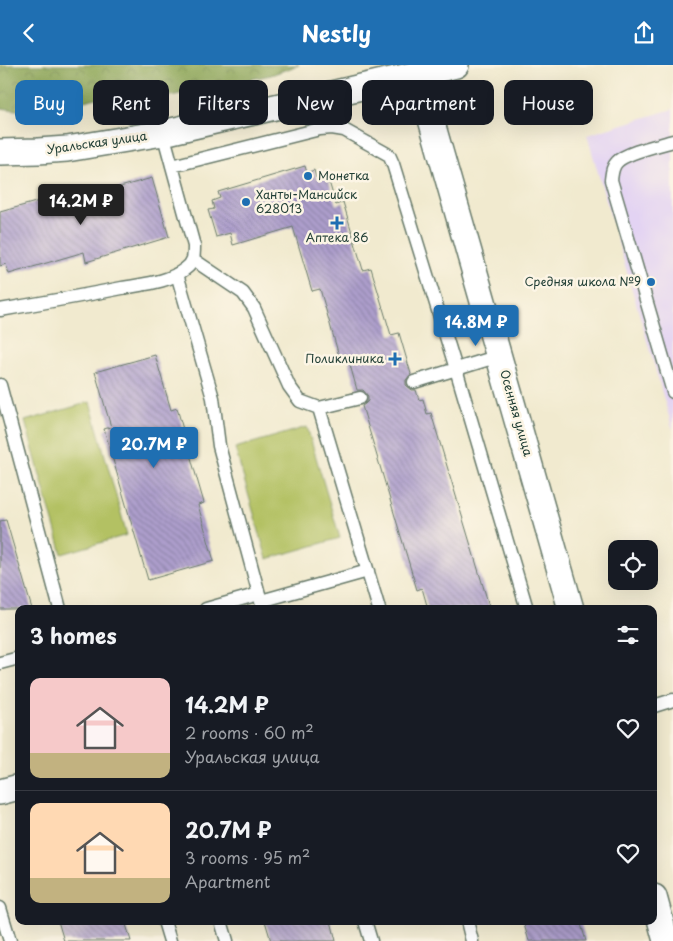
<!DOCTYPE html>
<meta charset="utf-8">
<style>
:root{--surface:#171b24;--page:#20242c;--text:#f1f3f6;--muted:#9ea1a6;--line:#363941;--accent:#1f6fb2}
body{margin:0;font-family:"Playpen Sans",sans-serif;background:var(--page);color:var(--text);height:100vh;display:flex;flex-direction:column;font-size:19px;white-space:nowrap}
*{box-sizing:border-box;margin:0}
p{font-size:16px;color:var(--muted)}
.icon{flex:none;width:28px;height:28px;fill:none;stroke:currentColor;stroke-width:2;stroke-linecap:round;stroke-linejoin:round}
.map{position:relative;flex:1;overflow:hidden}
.details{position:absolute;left:15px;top:540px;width:642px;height:320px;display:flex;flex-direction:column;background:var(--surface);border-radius:10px;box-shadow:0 5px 20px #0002}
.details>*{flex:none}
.hud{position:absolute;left:15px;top:15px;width:644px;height:45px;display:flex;gap:10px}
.tools{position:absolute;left:608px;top:475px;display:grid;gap:10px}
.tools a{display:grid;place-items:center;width:50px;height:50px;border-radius:10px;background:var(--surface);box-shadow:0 5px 20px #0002;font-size:25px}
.price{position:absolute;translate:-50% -42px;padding:0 11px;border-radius:5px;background:var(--accent);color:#fff;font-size:16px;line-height:32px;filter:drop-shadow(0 1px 2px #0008)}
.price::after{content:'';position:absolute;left:50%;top:30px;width:15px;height:11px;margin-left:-8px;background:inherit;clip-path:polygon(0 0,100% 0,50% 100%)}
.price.on{background:#222;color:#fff}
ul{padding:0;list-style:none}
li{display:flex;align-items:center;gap:15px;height:125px;padding:0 15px}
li+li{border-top:1px solid var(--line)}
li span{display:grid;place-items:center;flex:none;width:140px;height:100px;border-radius:10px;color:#555}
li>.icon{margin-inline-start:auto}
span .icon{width:60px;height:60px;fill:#fffc;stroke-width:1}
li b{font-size:21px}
h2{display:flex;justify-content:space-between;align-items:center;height:60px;padding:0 15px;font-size:21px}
.chip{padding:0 18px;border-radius:10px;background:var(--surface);box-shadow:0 5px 20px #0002;font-size:18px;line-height:45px}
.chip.on{background:var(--accent);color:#fff}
header{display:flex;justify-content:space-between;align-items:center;height:65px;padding:0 15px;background:var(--accent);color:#fff;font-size:22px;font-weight:700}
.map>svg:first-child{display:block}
.built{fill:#e3d3f3}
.forest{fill:url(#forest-crowns);stroke:#567246}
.green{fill:#b3c163;stroke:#697f4c}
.building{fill:url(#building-back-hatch)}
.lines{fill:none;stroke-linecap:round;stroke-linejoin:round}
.service-casing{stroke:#687a6a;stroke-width:15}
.minor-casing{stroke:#687a6a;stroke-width:28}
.service{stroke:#fff;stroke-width:12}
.minor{stroke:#fff;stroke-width:25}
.poi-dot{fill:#1f6fb2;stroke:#fcf5e5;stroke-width:2}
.labels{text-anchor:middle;stroke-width:5;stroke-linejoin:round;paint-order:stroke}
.street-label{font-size:12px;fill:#1f3d34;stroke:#fcf5e5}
.poi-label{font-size:12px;fill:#1f3d34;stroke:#fcf5e5;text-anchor:start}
</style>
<header><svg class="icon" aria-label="back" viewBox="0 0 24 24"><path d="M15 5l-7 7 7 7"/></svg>Nestly<svg class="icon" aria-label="share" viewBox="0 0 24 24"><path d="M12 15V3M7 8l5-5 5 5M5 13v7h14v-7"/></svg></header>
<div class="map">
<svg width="673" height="876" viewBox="0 0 673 876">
<defs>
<pattern id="forest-crowns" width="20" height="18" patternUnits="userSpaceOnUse" patternTransform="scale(1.25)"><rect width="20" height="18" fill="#8ea759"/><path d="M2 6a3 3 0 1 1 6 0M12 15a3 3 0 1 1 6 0" fill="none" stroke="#73894a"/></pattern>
<pattern id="building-back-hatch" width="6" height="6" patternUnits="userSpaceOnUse" patternTransform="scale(1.25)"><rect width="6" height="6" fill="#ad9ecc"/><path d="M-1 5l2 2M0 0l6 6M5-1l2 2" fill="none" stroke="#8c82a6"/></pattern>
</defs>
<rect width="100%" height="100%" fill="#fcf5e5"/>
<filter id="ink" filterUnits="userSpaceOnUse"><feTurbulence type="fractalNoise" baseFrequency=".02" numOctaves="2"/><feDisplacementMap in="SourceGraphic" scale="10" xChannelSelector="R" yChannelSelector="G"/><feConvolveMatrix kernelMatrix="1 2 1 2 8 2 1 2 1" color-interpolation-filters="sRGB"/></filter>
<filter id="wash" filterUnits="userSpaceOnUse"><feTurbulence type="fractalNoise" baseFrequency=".0096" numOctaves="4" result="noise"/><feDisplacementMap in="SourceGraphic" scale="20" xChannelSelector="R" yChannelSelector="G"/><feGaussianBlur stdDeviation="1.12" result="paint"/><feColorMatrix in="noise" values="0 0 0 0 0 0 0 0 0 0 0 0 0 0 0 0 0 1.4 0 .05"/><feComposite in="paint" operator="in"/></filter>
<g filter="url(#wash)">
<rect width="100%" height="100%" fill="#f1eacf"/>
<path class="built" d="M 673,44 L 673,365 L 587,70 Z"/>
<path class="forest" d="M 0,0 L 299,0 L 271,10 L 157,34 L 136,31 L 101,32 L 68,40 L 24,46 L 0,43 Z"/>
<path class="green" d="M 90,337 L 127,470 L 62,489 L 25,356 Z
M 307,362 L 340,473 L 267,494 L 235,383 Z"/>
<g id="blocks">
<path class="building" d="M 305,101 L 307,108 L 314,105 L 316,113 L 327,110 L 336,140 L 343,137 L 363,205 L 371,203 L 391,270 L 399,268 L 411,309 L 406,315 L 406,320 L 412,325 L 416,325 L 419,335 L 423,334 L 427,349 L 431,348 L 490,544 L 428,544 L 422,523 L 417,525 L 362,341 L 365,339 L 368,336 L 368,331 L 363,325 L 357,325 L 347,289 L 339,291 L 320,224 L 312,226 L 293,162 L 233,180 L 230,168 L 216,172 L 208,145 L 214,144 L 212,136 L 220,133 L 218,127 Z
M 152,113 L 169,172 L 86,197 L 84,187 L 9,209 L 6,199 L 0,201 L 0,147 L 75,126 L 77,134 Z
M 155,290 L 171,345 L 177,343 L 193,400 L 204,438 L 198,440 L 214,496 L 148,515 L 104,364 L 111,362 L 95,307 Z
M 6,455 L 32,544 L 0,544 L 0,456 Z
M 58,856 L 125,856 L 131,876 L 64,876 Z
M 265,856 L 331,856 L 336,876 L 271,876 Z
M 523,856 L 580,856 L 586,876 L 529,876 Z"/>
</g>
</g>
<g filter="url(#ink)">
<use href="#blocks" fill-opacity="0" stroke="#687a6a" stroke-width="1"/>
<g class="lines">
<defs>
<path id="service" d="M 673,76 C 660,80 626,87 617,97 C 612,102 612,108 611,115 L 673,327
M 172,101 L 320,64 L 332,63 L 344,65 L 389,90 L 393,99 L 456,304 L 527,544
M 194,195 L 243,228 L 254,243 L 289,321 L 300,336 L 319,343 L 379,544
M 177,209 L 213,333 L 219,381 L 263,544
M 0,245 C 41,238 82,231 122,223 C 143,219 168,218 185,204 C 194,198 194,191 194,181 L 163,68
M 414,317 L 499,291
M 0,320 L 60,544
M 319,343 L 360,333
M 261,536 L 368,506
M 206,544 L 259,529
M 0,598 L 19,593
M 654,641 L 673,635
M 0,843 L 10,876
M 164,856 L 170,876
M 221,856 L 227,876
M 365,856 L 371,876
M 467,856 L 472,876"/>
<path id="minor" d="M 418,9 L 571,544
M 0,87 L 38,86 L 67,84 L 163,68 L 456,0
M 0,727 L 19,722
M 654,832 L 666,876"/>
</defs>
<use href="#service" class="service-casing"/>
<use href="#minor" class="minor-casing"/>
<use href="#service" class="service"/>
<use href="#minor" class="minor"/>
</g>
</g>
<g class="poi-dot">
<circle cx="308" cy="111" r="5"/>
<circle cx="246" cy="137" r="5"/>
<path d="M334.5 150.5h5v5h5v5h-5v5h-5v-5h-5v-5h5z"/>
<circle cx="651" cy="217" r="5"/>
<path d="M392.5 286.5h5v5h5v5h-5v5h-5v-5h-5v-5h5z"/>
</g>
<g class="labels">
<g class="street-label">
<text transform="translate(97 78) rotate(-8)" y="4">Уральская улица</text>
<text transform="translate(516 348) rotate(74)" y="4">Осенняя улица</text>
</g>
<g class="poi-label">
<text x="318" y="115">Монетка</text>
<text x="256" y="134">Ханты-Мансийск<tspan x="256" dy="14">628013</tspan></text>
<text x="337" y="177" text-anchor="middle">Аптека 86</text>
<text x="641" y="221" text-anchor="end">Средняя школа №9</text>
<text x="384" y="298" text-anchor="end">Поликлиника</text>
</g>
</g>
</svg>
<div class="tools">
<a><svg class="icon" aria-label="locate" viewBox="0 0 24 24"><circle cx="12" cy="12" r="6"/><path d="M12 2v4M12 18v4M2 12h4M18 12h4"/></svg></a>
</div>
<b class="price on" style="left:81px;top:161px">14.2M ₽</b>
<b class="price" style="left:476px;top:282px">14.8M ₽</b>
<b class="price" style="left:154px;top:404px">20.7M ₽</b>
<div class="hud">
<a class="chip on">Buy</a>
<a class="chip">Rent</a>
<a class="chip">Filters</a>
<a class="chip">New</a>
<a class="chip">Apartment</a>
<a class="chip">House</a>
</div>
<section class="details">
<h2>3 homes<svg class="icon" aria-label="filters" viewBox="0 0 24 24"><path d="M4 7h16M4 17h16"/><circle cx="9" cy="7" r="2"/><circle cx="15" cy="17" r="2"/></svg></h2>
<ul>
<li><span style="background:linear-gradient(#f6c9c9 75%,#c2b280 0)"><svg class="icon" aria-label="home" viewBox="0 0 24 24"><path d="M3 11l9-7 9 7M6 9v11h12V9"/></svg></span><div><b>14.2M ₽</b><p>2 rooms · 60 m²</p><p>Уральская улица</p></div><svg class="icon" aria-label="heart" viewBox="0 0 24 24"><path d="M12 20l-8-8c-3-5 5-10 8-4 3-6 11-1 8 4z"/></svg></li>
<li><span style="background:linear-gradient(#ffd9b3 75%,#c2b280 0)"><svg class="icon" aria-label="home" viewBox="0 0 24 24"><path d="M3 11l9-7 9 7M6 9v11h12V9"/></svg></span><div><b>20.7M ₽</b><p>3 rooms · 95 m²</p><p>Apartment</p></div><svg class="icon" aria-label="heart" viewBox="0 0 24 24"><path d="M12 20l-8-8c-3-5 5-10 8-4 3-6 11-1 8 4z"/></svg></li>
</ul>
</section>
</div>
